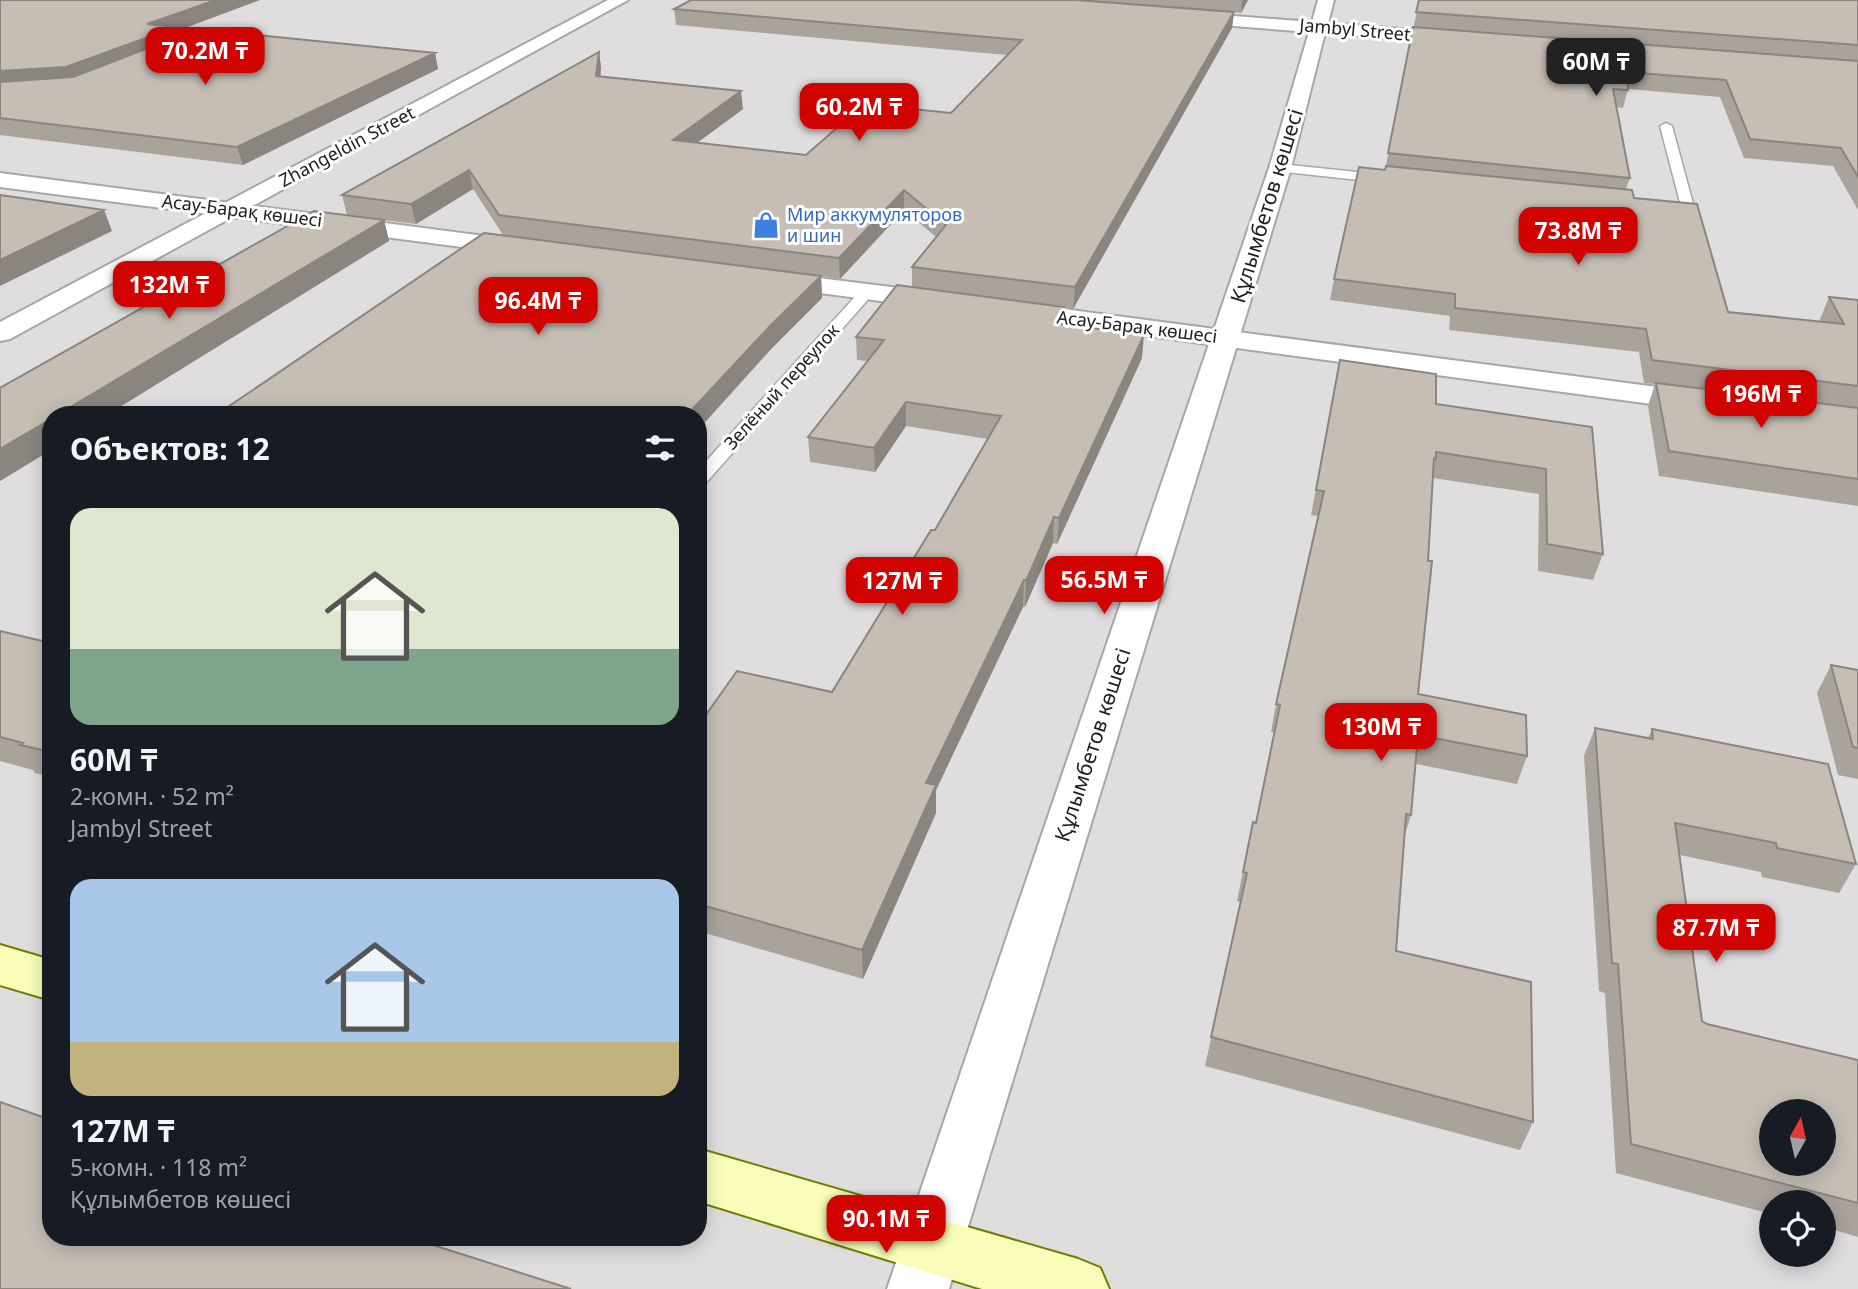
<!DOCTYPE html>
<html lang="ru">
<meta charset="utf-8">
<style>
:root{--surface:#171b24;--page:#242831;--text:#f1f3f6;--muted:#9ea1a6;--accent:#d10300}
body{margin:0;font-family:"Noto Sans",sans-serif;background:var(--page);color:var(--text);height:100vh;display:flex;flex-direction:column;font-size:26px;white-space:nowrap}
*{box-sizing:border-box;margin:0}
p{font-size:23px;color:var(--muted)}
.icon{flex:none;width:38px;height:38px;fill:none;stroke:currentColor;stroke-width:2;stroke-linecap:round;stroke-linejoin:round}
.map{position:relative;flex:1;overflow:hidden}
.drawer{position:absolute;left:42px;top:406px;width:665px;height:840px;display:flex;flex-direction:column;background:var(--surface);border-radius:28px;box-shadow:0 4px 18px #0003}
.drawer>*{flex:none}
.needle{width:46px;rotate:8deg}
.buttons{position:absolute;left:1759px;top:1099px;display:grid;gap:14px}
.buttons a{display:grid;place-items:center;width:77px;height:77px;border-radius:50%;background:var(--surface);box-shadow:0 4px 18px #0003;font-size:35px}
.price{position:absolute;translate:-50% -60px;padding:0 16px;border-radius:14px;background:var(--accent);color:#fff;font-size:23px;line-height:46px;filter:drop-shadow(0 2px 4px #0008)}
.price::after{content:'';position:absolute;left:50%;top:42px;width:21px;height:16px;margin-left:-10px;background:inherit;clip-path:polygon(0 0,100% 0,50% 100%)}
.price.current{background:#222;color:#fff}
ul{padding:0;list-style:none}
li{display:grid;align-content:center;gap:14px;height:371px;padding:0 28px}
li span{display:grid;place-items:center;height:217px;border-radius:21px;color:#555}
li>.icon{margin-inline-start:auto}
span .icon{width:126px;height:126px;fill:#fffc;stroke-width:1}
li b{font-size:30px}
h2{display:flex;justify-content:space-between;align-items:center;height:84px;padding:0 28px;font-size:30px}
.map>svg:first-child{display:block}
.residential{fill:#dfdddd;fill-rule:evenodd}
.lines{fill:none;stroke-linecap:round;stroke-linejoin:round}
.service-casing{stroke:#a7a7a7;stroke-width:3}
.minor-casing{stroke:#a7a7a7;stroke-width:4}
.tertiary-casing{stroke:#a7a7a7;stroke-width:4}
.secondary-casing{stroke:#6f7f00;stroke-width:4}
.service{fill:#fff;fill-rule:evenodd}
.minor{fill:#fff;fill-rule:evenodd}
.tertiary{fill:#fff;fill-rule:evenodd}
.secondary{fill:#f9fdb9;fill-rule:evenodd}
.wall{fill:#aaa39c}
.shaded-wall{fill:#8b857f}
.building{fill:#c6beb5;stroke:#8b857f;stroke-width:2;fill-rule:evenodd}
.labels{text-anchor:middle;stroke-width:6;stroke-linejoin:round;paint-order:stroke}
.far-street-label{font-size:18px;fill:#202020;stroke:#fff}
.far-shop-label{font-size:18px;fill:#366cbe;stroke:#fff;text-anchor:start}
.street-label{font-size:21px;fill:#202020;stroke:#fff}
</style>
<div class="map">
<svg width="1858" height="1289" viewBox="0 0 1858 1289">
<rect width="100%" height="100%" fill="#f1eee6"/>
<path class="residential" d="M 0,0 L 1858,0 L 1858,1289 L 0,1289 ZM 51,415 L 698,415 L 698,1237 L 51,1237 ZM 1771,1111 L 1824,1111 L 1824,1164 L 1771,1164 ZM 1771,1202 L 1824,1202 L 1824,1255 L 1771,1255 Z"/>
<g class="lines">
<defs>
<path id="service" d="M 1666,123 L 1672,126 L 1695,211 L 1694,214 L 1669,213 L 1663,209 L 1669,205 L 1681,206 L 1660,126 Z
M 1280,164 L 1386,175 L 1392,179 L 1386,183 L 1276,171 L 1274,168 Z
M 867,288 L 874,292 L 872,295 L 704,485 L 698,486 L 698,470 L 862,289 Z"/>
<path id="minor" d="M 608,0 L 628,0 L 10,339 L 0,341 L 0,322 Z
M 1318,0 L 1334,0 L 1328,23 L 1465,34 L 1474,39 L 1465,44 L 1325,33 L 1291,168 L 949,1289 L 887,1289 L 1269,168 L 1309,32 L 1183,22 L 1175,17 L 1183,12 L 1312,22 Z"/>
<path id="tertiary" d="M 0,173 L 523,241 L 532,243 L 535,248 L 532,253 L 523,255 L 0,187 Z
M 770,272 L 940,293 L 949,295 L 953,301 L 949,307 L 940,309 L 761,285 L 757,280 L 761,275 Z
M 1010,302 L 1703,393 L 1714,396 L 1718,402 L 1714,408 L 1703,411 L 1001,316 L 997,310 L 1001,304 Z"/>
<path id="secondary" d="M 0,945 L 51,960 L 51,1000 L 0,985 Z
M 698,1149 L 1078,1259 L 1100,1268 L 1109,1289 L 982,1289 L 698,1201 Z"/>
</defs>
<use href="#service" class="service-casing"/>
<use href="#minor" class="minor-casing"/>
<use href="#tertiary" class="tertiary-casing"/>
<use href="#secondary" class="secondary-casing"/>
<use href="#service" class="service"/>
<use href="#minor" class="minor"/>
<use href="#tertiary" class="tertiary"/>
<use href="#secondary" class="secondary"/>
</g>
<path class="wall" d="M 0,0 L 177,31 L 179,37 L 435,53 L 438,69 L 243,165 L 0,135 Z
M 691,0 L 1248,0 L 1241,13 L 1234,12 L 1232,28 L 1073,309 L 1063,308 L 1062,324 L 1142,358 L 1057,544 L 1053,543 L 1025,607 L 1023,607 L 936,790 L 936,813 L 863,979 L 698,931 L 698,726 L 832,692 L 935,530 L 988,439 L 906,426 L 875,472 L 810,462 L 808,437 L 868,361 L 857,360 L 856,337 L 912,287 L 912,267 L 936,237 L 904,210 L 840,279 L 821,276 L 822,298 L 773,347 L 503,235 L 473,189 L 416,224 L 384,220 L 389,241 L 51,415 L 51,450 L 0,481 L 0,388 L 347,215 L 342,195 L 599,52 L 601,68 L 600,76 L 743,109 L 697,143 L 806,155 L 951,113 L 1007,55 L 676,25 L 674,9 Z
M 1419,0 L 1858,0 L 1858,210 L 1833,166 L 1744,158 L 1720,97 L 1628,89 L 1623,108 L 1616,107 L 1630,178 L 1626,189 L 1728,312 L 1821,322 L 1820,319 L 1829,297 L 1858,300 L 1858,506 L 1659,476 L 1648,406 L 1655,384 L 1644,383 L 1639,352 L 1449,330 L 1450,316 L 1330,300 L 1334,279 L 1385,170 Z
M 1340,360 L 1436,404 L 1592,427 L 1603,554 L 1593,580 L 1538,571 L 1539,494 L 1433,478 L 1418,694 L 1527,756 L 1517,784 L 1416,764 L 1411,815 L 1404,838 L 1396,951 L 1533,1122 L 1520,1150 L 1205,1066 L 1241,902 L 1237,901 L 1253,822 L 1256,823 L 1275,732 L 1271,732 L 1276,704 L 1318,516 L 1311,515 Z
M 0,631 L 51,643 L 51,777 L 35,773 L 33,770 L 0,761 Z
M 1831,665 L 1858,670 L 1858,779 L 1838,775 L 1817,693 Z
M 1595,728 L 1648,738 L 1652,729 L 1856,864 L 1839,893 L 1762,877 L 1761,872 L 1680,855 L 1702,1021 L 1707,1024 L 1858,1060 L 1858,1237 L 1824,1227 L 1824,1202 L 1771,1202 L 1771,1214 L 1616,1173 L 1605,993 L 1599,991 L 1584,756 Z"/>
<path class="shaded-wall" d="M 216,0 L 260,0 L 177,31 L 181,43 L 72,83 L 0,88 L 0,71 L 147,24 Z
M 1242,0 L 1248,0 L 1241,13 Z
M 1234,12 L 1232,28 L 1073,309 L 1075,287 Z
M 599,52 L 601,68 L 599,93 L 596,76 Z
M 435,53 L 438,69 L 243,165 L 237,147 Z
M 741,91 L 743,109 L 675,159 L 673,140 Z
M 469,170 L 473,189 L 416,224 L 411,204 Z
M 904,190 L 904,210 L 840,279 L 839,258 Z
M 104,210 L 112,231 L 0,286 L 0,260 Z
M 384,220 L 389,241 L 107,415 L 57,415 Z
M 821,276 L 822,298 L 773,347 L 698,430 L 698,415 L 687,415 L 771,325 Z
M 1064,307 L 1062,329 L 1054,323 Z
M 1144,335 L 1142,358 L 1057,544 L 1059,518 Z
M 906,402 L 906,426 L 875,472 L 874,448 Z
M 51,419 L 51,450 L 0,481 L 0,449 Z
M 1054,517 L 1053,543 L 1025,607 L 1026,581 Z
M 1024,580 L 1023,607 L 936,790 L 936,813 L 863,979 L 862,950 L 926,783 Z"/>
<path class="building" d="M 0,0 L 216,0 L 147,24 L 176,27 L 66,67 L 0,71 Z
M 691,0 L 1076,0 L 1234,12 L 1075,287 L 912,267 L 946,225 L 904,190 L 839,258 L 499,215 L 469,170 L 411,204 L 342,195 L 599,52 L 596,76 L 741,91 L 673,140 L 806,155 L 864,104 L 951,113 L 1022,40 L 674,9 Z
M 1419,0 L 1858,0 L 1858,45 L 1416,12 Z
M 1413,27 L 1858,61 L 1858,177 L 1841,148 L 1750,139 L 1726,80 L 1627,72 L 1628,90 L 1613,89 L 1630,178 L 1388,153 Z
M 198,29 L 435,53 L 237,147 L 0,118 L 0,82 L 73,77 Z
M 1386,166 L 1632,190 L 1634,198 L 1697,204 L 1728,312 L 1844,324 L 1829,297 L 1858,300 L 1858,386 L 1652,360 L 1646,329 L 1455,308 L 1455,294 L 1334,279 L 1359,167 L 1385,170 Z
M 0,195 L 104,210 L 0,260 Z
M 314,211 L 384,220 L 57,415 L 51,415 L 51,419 L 0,449 L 0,388 Z
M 484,233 L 821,276 L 771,325 L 687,415 L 216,415 Z
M 897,285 L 1064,307 L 1054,323 L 1144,335 L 1059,518 L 1054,517 L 1026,581 L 1024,580 L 926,783 L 936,785 L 862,950 L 698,904 L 698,726 L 737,671 L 832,692 L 931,530 L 935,530 L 1001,416 L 906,402 L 874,448 L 808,437 L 884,340 L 856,337 Z
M 1340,360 L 1436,374 L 1436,404 L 1592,427 L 1603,554 L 1547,544 L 1546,469 L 1436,452 L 1436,459 L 1434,458 L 1428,561 L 1432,561 L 1418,694 L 1526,715 L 1527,756 L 1418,735 L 1411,815 L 1406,814 L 1396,951 L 1531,982 L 1533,1122 L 1211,1037 L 1247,873 L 1243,872 L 1253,822 L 1256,823 L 1280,705 L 1276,704 L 1324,491 L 1316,490 Z
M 1656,383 L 1858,408 L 1858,479 L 1669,451 Z
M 0,631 L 51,643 L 51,752 L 20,745 L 23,743 L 0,737 Z
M 1831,665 L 1858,670 L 1858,748 L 1853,747 Z
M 1595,728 L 1653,739 L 1652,729 L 1828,764 L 1856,864 L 1777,848 L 1776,843 L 1675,823 L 1702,1021 L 1707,1024 L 1858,1060 L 1858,1203 L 1631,1144 L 1618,964 L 1612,963 ZM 1771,1111 L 1824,1111 L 1824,1164 L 1771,1164 Z
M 0,1102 L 51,1120 L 51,1237 L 408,1237 L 571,1289 L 0,1289 Z"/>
<defs>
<symbol id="shop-bare" viewBox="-9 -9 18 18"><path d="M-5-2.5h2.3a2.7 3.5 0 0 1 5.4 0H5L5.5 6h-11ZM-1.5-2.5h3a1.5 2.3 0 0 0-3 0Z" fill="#3f7fe0" stroke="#fff" stroke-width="2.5" paint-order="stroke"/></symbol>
</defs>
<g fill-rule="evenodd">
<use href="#shop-bare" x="747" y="206" width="38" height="38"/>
</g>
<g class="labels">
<g class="far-street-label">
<text transform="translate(1355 30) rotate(5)" y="6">Jambyl Street</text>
<text transform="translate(347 147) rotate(-28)" y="6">Zhangeldin Street</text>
<text transform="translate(242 211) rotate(7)" y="6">Асау-Барақ көшесі</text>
<text transform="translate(1137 327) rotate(7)" y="6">Асау-Барақ көшесі</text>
<text transform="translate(782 387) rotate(-48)" y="6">Зелёный переулок</text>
</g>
<g class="far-shop-label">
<text x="787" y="221">Мир аккумуляторов<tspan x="787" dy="21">и шин</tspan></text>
</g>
<g class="street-label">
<text transform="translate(1267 206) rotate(-73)" y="7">Құлымбетов көшесі</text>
<text transform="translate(1093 745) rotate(-72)" y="7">Құлымбетов көшесі</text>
</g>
</g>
</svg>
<div class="buttons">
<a><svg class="needle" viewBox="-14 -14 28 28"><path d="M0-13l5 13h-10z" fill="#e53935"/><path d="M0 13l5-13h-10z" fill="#9ea1a6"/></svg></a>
<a><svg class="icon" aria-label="locate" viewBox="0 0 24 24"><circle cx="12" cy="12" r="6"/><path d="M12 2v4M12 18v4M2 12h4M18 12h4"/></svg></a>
</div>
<b class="price" style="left:205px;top:87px">70.2M ₸</b>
<b class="price current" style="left:1596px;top:98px">60M ₸</b>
<b class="price" style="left:859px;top:143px">60.2M ₸</b>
<b class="price" style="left:1578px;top:267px">73.8M ₸</b>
<b class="price" style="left:169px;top:321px">132M ₸</b>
<b class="price" style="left:538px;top:337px">96.4M ₸</b>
<b class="price" style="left:1761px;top:430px">196M ₸</b>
<b class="price" style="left:1104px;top:616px">56.5M ₸</b>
<b class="price" style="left:902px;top:617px">127M ₸</b>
<b class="price" style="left:1381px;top:763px">130M ₸</b>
<b class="price" style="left:1716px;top:964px">87.7M ₸</b>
<b class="price" style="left:886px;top:1255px">90.1M ₸</b>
<section class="drawer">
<h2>Объектов: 12<svg class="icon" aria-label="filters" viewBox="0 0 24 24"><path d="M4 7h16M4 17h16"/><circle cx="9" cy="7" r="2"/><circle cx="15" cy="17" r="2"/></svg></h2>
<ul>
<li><span style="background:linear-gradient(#dfe7d0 65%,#7fa58c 0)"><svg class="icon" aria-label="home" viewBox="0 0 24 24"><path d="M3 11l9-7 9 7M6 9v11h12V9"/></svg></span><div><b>60M ₸</b><p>2-комн. · 52 m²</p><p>Jambyl Street</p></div></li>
<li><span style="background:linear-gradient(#a9c7e8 75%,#c2b280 0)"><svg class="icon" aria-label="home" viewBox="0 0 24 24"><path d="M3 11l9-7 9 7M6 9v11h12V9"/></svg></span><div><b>127M ₸</b><p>5-комн. · 118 m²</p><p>Құлымбетов көшесі</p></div></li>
</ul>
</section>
</div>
